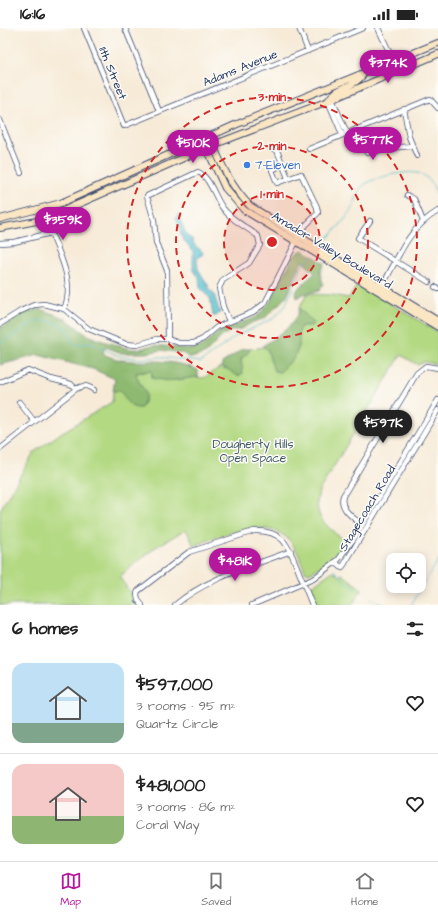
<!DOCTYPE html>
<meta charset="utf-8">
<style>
:root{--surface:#fff;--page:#f6f6f6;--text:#222;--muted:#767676;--line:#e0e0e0;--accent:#b5179e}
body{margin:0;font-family:"Architects Daughter",sans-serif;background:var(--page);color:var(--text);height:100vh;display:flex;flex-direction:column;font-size:15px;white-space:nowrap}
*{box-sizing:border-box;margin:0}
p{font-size:13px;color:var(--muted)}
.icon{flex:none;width:22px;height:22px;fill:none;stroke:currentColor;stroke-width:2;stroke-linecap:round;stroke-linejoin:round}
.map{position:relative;height:577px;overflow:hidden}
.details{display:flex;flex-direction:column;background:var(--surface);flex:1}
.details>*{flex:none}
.buttons{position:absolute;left:386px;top:525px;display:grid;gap:8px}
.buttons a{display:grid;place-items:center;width:40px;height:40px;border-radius:8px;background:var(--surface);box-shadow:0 2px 10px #0003;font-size:20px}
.price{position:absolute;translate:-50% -34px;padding:0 9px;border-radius:14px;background:var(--accent);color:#fff;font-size:13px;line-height:26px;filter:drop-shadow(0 1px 2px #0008)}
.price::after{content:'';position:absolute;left:50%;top:24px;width:12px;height:9px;margin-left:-6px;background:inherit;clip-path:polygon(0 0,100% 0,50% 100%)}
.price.current{background:#222;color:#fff}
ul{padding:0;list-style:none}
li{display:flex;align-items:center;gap:12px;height:100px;padding:0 12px}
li+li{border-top:1px solid var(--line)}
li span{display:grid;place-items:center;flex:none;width:112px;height:80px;border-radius:12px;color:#555}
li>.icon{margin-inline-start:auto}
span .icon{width:48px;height:48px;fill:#fffc;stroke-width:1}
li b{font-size:17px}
h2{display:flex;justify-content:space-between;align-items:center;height:48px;padding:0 12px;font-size:17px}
.status{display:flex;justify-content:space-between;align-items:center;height:28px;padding:0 20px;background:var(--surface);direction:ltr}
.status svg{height:11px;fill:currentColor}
.menu{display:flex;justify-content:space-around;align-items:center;height:56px;border-top:1px solid var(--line);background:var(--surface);font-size:11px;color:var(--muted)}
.menu a{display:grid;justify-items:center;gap:2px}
.menu .current{color:var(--accent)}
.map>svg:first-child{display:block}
.green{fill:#b3d982;stroke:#678470}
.forest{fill:#8eb970;stroke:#547467}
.water{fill:#51bdcc;stroke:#367695}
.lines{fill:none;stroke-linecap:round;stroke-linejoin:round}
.stream{stroke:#51bdcc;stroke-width:1}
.street-casing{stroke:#3c4b70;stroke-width:6}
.secondary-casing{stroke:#3c4b70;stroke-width:8}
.street{stroke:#fff;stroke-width:4.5}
.secondary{stroke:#fbe6c4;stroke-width:6}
.ring{fill:none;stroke:#d62828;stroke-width:2;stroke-dasharray:7 5}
.shop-dot{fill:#3f7fe0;stroke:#fdfcf7;stroke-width:1.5}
.labels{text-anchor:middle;stroke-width:3;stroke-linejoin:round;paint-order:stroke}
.street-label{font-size:12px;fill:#1b2f5e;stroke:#fdfcf7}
.shop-label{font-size:12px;fill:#366cbe;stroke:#fdfcf7;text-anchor:start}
.park-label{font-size:12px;fill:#415a67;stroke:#fdfcf7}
.centre{fill:#d62828;stroke:#fdfcf7;stroke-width:2}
.ring-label{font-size:12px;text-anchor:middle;font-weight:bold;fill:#d62828;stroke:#fdfcf7;stroke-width:3;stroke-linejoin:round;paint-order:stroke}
</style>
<div class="status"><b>16:16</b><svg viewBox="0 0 49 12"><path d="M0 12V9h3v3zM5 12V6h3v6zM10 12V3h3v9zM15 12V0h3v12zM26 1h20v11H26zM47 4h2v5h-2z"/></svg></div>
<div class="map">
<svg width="438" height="577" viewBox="0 0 438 577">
<rect width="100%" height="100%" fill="#fdfcf7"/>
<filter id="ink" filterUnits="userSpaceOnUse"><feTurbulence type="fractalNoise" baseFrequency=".025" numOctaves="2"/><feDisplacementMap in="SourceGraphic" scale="8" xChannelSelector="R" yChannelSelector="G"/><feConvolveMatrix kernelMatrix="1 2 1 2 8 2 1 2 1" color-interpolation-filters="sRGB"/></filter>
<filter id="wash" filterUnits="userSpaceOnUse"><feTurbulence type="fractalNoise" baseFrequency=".012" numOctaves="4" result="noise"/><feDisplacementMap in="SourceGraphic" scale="16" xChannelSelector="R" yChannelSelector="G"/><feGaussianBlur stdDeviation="0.9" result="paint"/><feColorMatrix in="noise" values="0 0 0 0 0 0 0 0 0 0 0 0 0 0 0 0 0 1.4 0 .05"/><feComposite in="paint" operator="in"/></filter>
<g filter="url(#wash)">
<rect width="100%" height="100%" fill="#f7ebd8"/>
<path class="green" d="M 358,256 L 438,304 L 438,336 L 424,334 L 418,337 L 401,327 L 319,463 C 312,491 327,497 346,515 C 335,528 324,539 309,545 L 305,543 C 301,533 297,521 290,513 C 267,487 220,508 194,518 L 186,501 L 156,519 L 120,548 L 120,550 L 139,577 L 0,577 L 0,482 L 34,424 L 61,405 L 112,374 L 113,363 L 120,363 L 136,345 L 150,343 L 152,345 L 152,348 L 176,352 L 193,349 L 204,350 L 222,338 L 224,341 L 240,336 L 241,331 L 250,321 L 264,319 L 307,288 L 299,280 L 307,266 L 332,267 L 349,270 Z
M 333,543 L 340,548 L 342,546 L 362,561 L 352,577 L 317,577 L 310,559 Z"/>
<path class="forest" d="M 303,222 L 324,235 L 320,244 L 323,256 L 319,263 L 302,266 L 297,270 L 296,264 L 300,258 L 315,245 L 302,233 L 286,269 L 265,290 L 253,294 L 241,301 L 231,303 L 223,307 L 206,325 L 191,330 L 182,325 L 162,322 L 146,325 L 122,325 L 106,319 L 102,325 C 116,334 137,334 153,333 C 167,333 185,336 198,342 L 198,349 L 168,353 L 151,350 L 152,345 L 150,343 L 136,345 C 139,362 152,361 141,380 C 128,381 127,372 120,363 L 113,363 L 115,351 L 93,341 L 38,327 L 0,337 L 0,300 L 27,284 L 40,281 L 65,290 L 84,305 L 96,311 L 129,321 L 140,321 L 154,317 L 192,321 L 202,319 L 219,304 L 258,288 L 270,274 L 293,229 L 297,225 Z
M 299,280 L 313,295 L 311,298 L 301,298 C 298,305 300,310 299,317 C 298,328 287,337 280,344 L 274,343 L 267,321 L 262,318 C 277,309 296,298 299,280 Z
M 243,321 L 250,321 L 248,325 L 241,331 L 243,345 L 238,348 L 222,338 L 222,335 Z"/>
<path class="water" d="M 178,186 L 187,208 L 192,211 L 195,218 L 201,222 L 203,226 L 197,230 L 198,241 L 208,257 L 209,262 L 214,266 L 220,285 L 216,288 L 213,288 L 210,270 L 200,261 L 199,250 L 193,241 L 193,223 L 182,210 L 176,189 Z"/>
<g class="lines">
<path class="stream" d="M 322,217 C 333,203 347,193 354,176 C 357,170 358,161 364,157 C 374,149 412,140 423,147 C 432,152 435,162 438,170
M 0,315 C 28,302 35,281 67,301 L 72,315 L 76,317 L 91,315 L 119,328 L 140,331 L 160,329 L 201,334 L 236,308 L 274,290 L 285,278 L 303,236 L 311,229
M 335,542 L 344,553 L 357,562
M 371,571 L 384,577
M 411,577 L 438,532"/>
</g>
</g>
<g filter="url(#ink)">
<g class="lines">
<defs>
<path id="street" d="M 84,0 L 124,98 L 363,0
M 125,0 L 159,83
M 299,0 L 308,23
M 378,0 L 394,34
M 332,71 L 347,105
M 328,73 L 342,106
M 404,81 L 409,109 L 417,128
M 0,92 L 21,145
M 356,101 L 367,125 L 389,120 L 412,118
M 271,121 L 276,120 L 288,150
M 309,121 L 430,71 L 438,80
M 407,167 L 414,171 L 423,193
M 370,193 L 358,210 L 429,254
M 0,215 L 14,214 L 51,205 C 61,229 75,256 64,281
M 435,259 L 438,261
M 381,260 C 399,230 405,203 438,183
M 0,296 L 21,283 L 34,277 L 44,276 L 64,281 L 89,301 L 126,316 L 137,317 L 157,311 L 168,311 L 179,315 L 194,315 L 203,311 L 217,299 L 253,284 L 265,275 L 303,200 L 318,185 L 317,179 L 301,146 L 277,155 L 272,142 L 283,136
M 168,311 L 167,242 L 156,215 L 154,192 L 147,168 L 198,144 C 209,148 215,169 222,179 C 231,192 246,199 258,208 L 260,217 L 249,235 L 223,252 L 219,260 L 223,279 L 229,293
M 0,354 L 28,342 L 51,351 L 71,356 L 76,361 L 0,421
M 76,361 C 84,357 87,357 94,362
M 19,374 L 34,393
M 362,497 C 353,489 339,481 343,468 L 417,345 L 426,338 L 438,340
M 335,534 L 342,540 L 438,382
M 142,577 L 138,572 L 137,566 L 138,563 L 189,524 L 254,503 C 282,502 288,516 297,539 C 302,552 307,564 312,577
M 175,577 C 207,550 252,538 291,523
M 252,577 L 313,551 L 338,532 L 355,509 L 438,372"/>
<path id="secondary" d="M 328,73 C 337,57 351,62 362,48
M 203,112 L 225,160 L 244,182 L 438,299
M 212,115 C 223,140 231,158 250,178 L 438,293
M 0,191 L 61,175 L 235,97 L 438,15
M 0,200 L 42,192 L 213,117 L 328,73 L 438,26"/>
</defs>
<use href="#street" class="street-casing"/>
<use href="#secondary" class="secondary-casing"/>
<use href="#street" class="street"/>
<use href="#secondary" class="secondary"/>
</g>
</g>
<circle cx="272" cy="214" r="48" fill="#d62828" fill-opacity=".12"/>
<g class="ring">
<circle cx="272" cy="214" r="48"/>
<circle cx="272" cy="214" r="96"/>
<circle cx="272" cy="214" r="145"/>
</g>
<circle class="shop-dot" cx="247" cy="137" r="4"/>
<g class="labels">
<g class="street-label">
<text transform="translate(240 40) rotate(-22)" y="4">Adams Avenue</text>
<text transform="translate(113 45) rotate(68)" y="4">11th Street</text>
<text transform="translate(332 222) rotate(31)" y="4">Amador Valley Boulevard</text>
<text transform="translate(367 480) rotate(-59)" y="4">Stagecoach Road</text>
</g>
<g class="shop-label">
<text x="255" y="141">7-Eleven</text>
</g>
<g class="park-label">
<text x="253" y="420">Dougherty Hills<tspan x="253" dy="14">Open Space</tspan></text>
</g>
</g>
<circle cx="272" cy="214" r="6" class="centre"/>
<g class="ring-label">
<text x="272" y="73">3 min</text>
<text x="272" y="122">2 min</text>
<text x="272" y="170">1 min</text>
</g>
</svg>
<div class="buttons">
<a><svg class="icon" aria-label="locate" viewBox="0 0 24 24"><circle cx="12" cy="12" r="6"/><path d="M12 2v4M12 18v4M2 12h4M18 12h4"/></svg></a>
</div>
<b class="price" style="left:388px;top:56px">$374K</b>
<b class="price" style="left:373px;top:133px">$577K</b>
<b class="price" style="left:193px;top:136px">$510K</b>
<b class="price" style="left:63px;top:213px">$359K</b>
<b class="price current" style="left:383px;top:416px">$597K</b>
<b class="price" style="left:235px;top:554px">$481K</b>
</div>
<section class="details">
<h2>6 homes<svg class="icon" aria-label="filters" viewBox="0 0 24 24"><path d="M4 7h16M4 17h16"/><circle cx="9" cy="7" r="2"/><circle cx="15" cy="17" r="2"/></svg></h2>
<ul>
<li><span style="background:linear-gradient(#bfe0f5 75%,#7fa58c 0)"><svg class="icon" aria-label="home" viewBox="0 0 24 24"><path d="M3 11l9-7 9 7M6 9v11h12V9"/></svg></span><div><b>$597,000</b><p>3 rooms · 95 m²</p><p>Quartz Circle</p></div><svg class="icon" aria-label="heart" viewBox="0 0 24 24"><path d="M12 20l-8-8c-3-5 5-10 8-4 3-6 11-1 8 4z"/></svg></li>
<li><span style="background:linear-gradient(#f6c9c9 65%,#8fb573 0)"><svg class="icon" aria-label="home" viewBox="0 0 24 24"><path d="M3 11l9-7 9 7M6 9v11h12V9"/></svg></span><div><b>$481,000</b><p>3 rooms · 86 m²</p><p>Coral Way</p></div><svg class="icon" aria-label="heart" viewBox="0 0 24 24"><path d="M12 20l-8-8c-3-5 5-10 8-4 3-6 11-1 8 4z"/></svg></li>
</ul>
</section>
<nav class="menu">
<a class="current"><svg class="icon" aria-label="map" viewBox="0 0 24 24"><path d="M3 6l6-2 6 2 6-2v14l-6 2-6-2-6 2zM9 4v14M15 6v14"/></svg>Map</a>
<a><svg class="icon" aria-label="saved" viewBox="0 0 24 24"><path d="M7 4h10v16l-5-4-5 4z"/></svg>Saved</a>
<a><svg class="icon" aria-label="home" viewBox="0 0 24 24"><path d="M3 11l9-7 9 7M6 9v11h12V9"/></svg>Home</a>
</nav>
